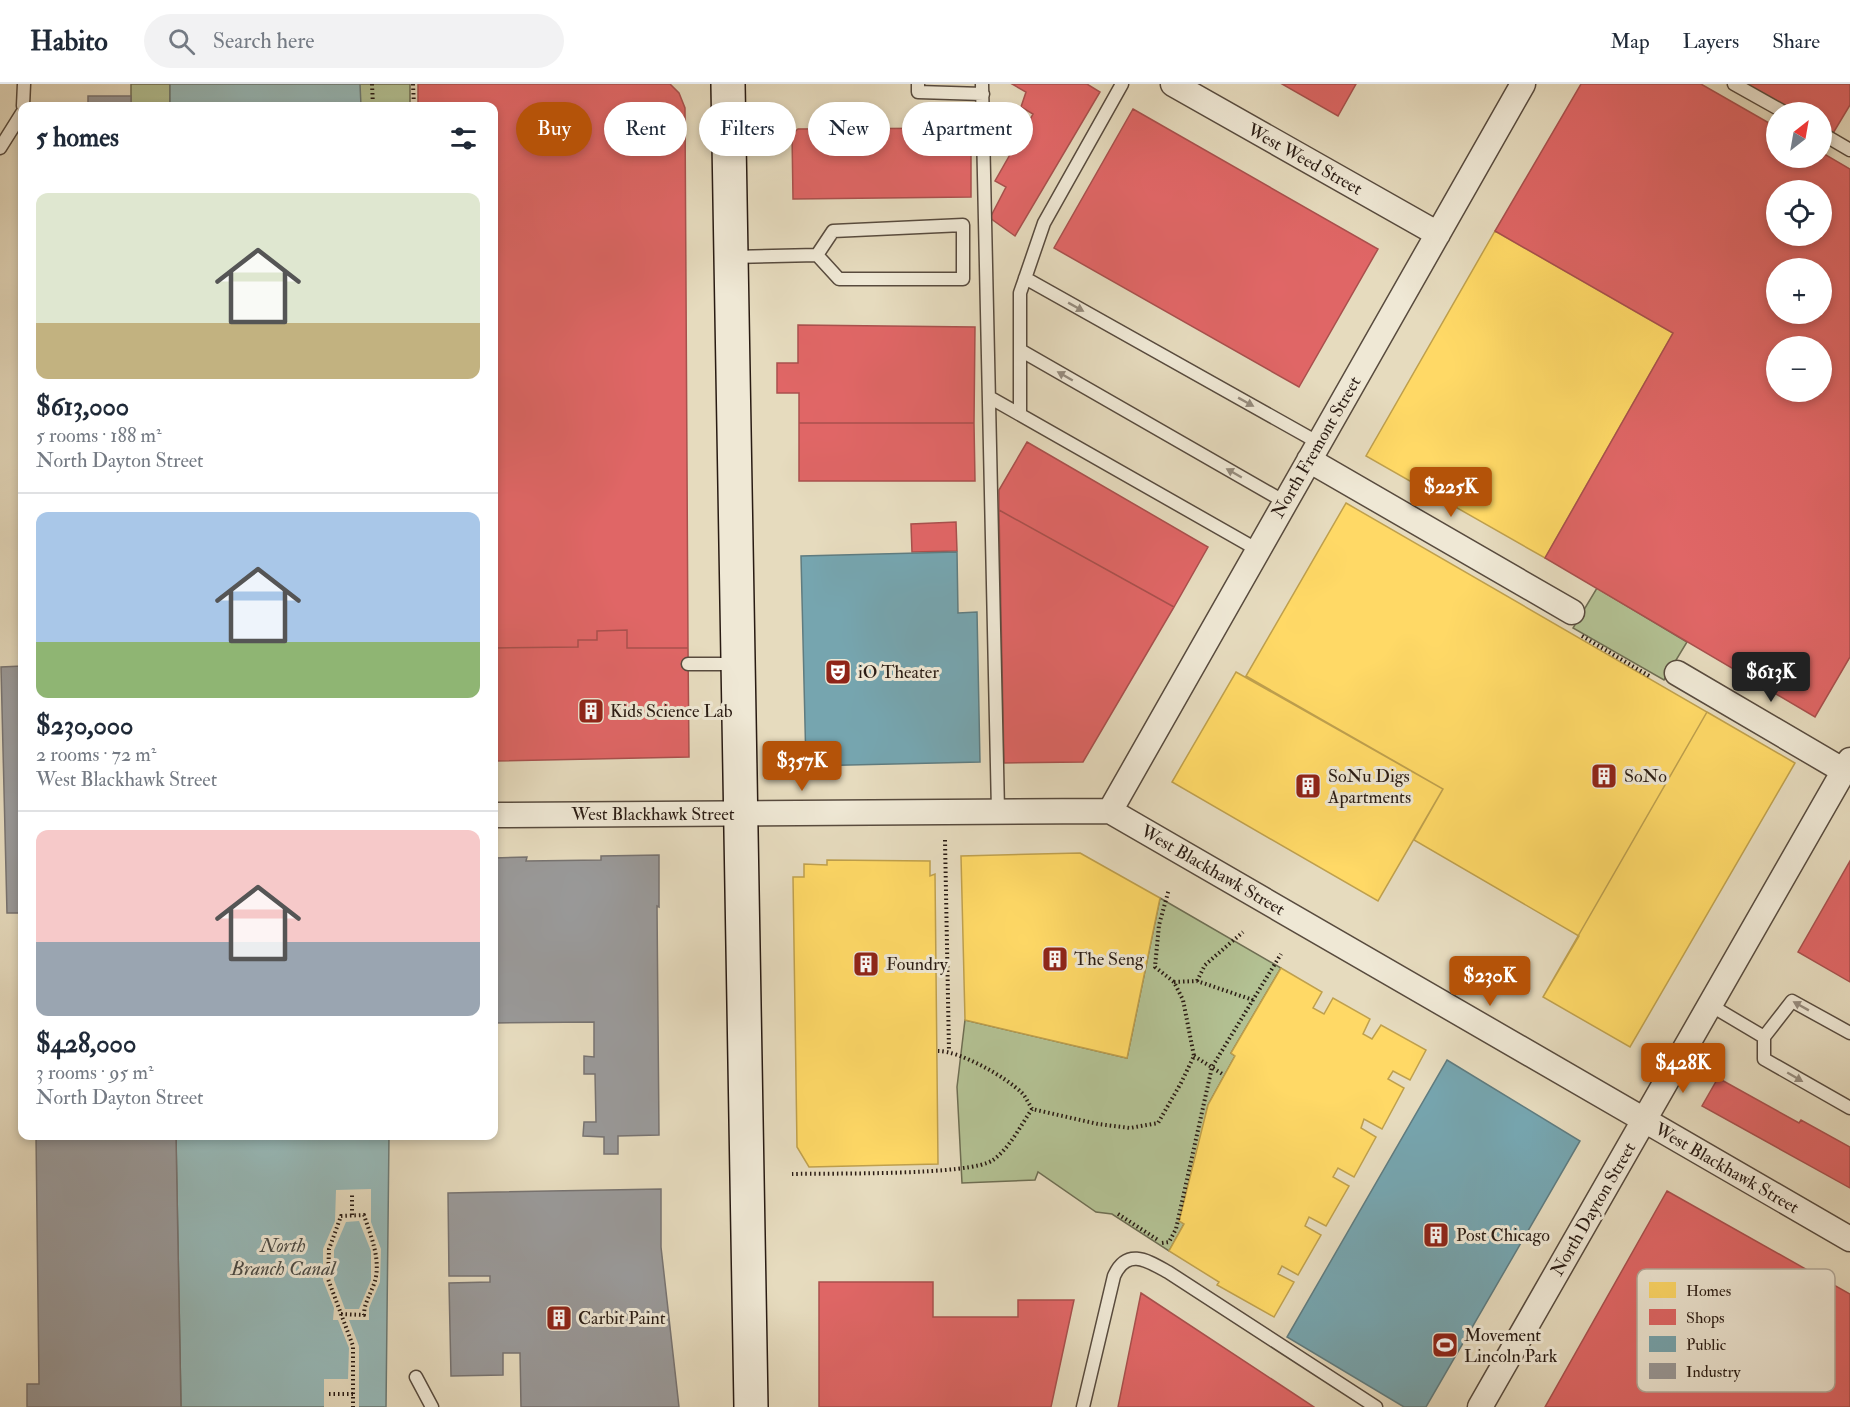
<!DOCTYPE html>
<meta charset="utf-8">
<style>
:root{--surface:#fff;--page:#f2f2f3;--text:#1f2937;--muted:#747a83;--line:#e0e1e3;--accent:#b45309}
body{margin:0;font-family:"IM FELL Double Pica",serif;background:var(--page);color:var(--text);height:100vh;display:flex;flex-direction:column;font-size:22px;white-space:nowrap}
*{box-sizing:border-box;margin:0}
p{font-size:20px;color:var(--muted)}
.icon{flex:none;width:33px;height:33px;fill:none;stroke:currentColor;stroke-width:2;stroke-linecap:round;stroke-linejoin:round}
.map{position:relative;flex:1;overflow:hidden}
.sheet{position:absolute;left:18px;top:18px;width:480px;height:1038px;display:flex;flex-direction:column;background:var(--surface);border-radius:12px;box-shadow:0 3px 9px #0003}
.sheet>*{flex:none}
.guide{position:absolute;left:516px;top:18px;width:570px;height:54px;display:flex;gap:12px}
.needle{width:39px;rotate:31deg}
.controls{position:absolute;left:1766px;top:18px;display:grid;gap:12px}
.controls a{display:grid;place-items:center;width:66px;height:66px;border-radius:50%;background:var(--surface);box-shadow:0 3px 9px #0003;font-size:30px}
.price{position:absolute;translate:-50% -51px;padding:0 14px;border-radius:6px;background:var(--accent);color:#fff;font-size:20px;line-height:39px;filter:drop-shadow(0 2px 3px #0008)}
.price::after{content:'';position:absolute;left:50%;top:36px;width:18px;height:14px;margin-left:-9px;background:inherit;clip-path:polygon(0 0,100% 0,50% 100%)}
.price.active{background:#222;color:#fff}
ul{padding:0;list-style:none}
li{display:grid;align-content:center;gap:12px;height:318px;padding:0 18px}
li+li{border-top:2px solid var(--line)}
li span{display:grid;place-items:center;height:186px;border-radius:12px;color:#555}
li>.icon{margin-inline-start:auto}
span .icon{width:108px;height:108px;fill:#fffc;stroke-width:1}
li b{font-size:26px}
h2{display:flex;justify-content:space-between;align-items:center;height:72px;padding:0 18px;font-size:26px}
.tag{padding:0 21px;border-radius:27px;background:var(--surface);box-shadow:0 3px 9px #0003;font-size:21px;line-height:54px}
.tag.active{background:var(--accent);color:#fff}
header{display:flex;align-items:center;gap:36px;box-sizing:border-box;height:84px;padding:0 30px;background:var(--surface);border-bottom:2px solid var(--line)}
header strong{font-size:28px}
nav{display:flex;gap:33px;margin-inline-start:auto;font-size:21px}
.search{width:420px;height:54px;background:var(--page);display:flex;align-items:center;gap:15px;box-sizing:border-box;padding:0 21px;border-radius:33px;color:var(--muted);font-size:22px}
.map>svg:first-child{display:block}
.green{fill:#b3c193;stroke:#6e6e53;stroke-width:1.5}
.water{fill:#97b9b8;stroke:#6b7a76;stroke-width:1.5}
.pier{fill:#e6dbbe;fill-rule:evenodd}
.homes{fill:#ffd966;stroke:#bfa04d;stroke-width:1.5}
.shops{fill:#e06666;stroke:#a9504d;stroke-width:1.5;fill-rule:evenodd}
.public{fill:#76a5af;stroke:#5f7c80;stroke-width:1.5}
.industry{fill:#999;stroke:#777371;stroke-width:1.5}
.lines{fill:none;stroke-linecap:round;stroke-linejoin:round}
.lane-casing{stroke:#584b3e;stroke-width:15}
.street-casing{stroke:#584b3e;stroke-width:27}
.secondary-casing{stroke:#291b13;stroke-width:36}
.path{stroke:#291b13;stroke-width:4;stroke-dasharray:1.5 3;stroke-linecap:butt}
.lane{stroke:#efe8d5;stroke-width:12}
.street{stroke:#efe8d5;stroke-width:24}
.secondary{stroke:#efe8d5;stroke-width:33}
.oneway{fill:#968c7e}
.labels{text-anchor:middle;stroke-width:6;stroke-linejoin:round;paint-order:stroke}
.street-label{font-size:18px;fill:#291b13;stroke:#efe8d5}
.poi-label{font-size:18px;fill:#291b13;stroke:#efe8d5;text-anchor:start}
.water-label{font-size:20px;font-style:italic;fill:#4a4a45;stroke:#efe8d5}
.key{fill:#efe8d5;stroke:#b4aa9b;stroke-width:1.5}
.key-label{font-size:16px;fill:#291b13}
</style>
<header>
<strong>Habito</strong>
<div class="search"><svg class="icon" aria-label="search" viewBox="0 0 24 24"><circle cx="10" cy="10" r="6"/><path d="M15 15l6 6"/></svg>Search here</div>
<nav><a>Map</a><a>Layers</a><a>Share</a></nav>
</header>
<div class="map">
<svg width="1850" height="1323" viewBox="0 0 1850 1323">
<rect width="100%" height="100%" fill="#e6dbbe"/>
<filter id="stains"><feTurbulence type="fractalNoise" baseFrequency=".00333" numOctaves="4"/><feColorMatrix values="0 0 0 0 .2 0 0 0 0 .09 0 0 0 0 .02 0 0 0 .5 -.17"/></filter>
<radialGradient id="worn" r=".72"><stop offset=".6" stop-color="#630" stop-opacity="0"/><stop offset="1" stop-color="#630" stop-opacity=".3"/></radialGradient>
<path class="green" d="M 131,0 L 170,0 L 170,22 L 131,22 Z
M 358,0 L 410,0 L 410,22 L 348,22 Z
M 1597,504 L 1687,558 L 1664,596 L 1573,544 Z
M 1160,814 L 1281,884 L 1231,969 L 1235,972 L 1208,1021 L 1184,1140 L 1169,1167 L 1112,1130 L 1096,1128 L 1038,1088 L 1035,1096 L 962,1099 L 957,1003 L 965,936 L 1127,974 Z"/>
<path class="water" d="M 170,0 L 360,0 L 361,22 L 170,22 Z
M 176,1052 L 389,1052 L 386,1323 L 181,1323 Z"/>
<path class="pier" d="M 371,1105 L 371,1138 L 381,1165 L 380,1198 L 369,1224 L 369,1236 L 349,1236 L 359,1262 L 359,1323 L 324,1323 L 324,1295 L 348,1295 L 349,1264 L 338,1236 L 333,1236 L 334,1224 L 323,1196 L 323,1165 L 335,1137 L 336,1106 ZM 359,1137 L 371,1167 L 371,1196 L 359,1225 L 345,1225 L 334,1196 L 334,1166 L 346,1138 Z"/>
<path class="homes" d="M 1495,147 L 1673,249 L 1545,474 L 1366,372 Z
M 1346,419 L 1795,679 L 1630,963 L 1543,913 L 1579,852 L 1414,756 L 1443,705 L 1246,592 Z
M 1236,588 L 1443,705 L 1378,817 L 1172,698 Z
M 1707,628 L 1795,679 L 1630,963 L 1543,913 Z
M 1080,769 L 1160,814 L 1127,974 L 965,936 L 961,772 Z
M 827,776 L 930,777 L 930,792 L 935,790 L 938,1080 L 809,1083 L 797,1063 L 793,793 L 804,793 L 804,780 L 827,781 Z
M 1281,884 L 1322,908 L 1313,924 L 1324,930 L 1333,914 L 1370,935 L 1363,950 L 1372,955 L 1381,941 L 1426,966 L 1410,996 L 1393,987 L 1388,995 L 1404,1004 L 1382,1045 L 1364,1035 L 1361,1044 L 1376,1053 L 1354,1093 L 1338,1084 L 1333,1093 L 1349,1102 L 1326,1142 L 1309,1133 L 1305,1142 L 1321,1151 L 1298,1191 L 1282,1182 L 1278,1190 L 1294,1198 L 1274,1233 L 1217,1201 L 1219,1198 L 1169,1167 L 1184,1140 L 1179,1137 L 1208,1021 L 1235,972 L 1231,969 Z"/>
<path class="shops" d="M 418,0 L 670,0 L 679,9 L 685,24 L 688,564 L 627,564 L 627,546 L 597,547 L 597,556 L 578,556 L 578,563 L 494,564 L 494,22 L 418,22 Z
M 1012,0 L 1087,0 L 1100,8 L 1015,152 L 990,134 L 1006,103 L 995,97 L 1033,30 L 1021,23 L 1026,8 Z
M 1282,0 L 1356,0 L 1338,32 Z
M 1581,0 L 1701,0 L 1776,43 L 1776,74 L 1821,74 L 1821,68 L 1850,85 L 1850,573 L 1815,633 L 1545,474 L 1673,249 L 1495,147 ZM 1776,106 L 1821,106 L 1821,152 L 1776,152 ZM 1776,184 L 1821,184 L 1821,230 L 1776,230 ZM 1776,262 L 1821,262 L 1821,308 L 1776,308 Z
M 1745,0 L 1850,0 L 1850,21 L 1832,51 L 1821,45 L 1821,28 L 1793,28 Z
M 1133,25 L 1378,165 L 1299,303 L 1054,164 Z
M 971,44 L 971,113 L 793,115 L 792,50 L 798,45 Z
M 798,241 L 975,243 L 974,339 L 799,339 L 799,309 L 777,309 L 777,279 L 798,279 Z
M 799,339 L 974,339 L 975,397 L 799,397 Z
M 1027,358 L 1208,463 L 1174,523 L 999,426 L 999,406 Z
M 999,426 L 1174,523 L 1083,678 L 1004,679 Z
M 956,438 L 957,467 L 912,468 L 911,440 Z
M 627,546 L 627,564 L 688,564 L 689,673 L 494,677 L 494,564 L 578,563 L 578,556 L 597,556 L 597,547 Z
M 1850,777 L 1850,898 L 1798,868 Z
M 1718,994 L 1799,1039 L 1801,1036 L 1850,1063 L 1850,1104 L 1702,1022 Z
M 1667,1107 L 1850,1210 L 1850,1323 L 1545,1323 Z
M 819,1198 L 933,1198 L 933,1233 L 1018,1233 L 1018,1216 L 1074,1216 L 1051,1323 L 819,1323 Z
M 1141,1209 L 1314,1323 L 1118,1323 Z"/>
<path class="public" d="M 957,468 L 958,529 L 977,528 L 980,678 L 806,682 L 801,472 Z
M 1447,976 L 1580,1057 L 1426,1323 L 1404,1323 L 1287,1253 Z"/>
<path class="industry" d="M 88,12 L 131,12 L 131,22 L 88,22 Z
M 22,582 L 22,829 L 7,829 L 1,583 Z
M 659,771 L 659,823 L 657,822 L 659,1051 L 618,1052 L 618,1070 L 604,1070 L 604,1053 L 583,1052 L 584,1038 L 596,1038 L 595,990 L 584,990 L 584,972 L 594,973 L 594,938 L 494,939 L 494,774 L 527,773 L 526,777 L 601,776 L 601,772 Z
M 36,1052 L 176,1052 L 181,1323 L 27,1323 L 27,1300 L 39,1300 Z
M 661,1105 L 661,1163 L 679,1323 L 521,1323 L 520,1269 L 503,1269 L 503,1291 L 451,1292 L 449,1199 L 490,1198 L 490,1192 L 449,1192 L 448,1109 Z"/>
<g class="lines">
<defs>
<path id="lane" d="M 918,0 L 918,8 L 983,10
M 982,0 L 998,727
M 1734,0 L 1784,28
M 23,22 L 24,0
M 1821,49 L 1850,66
M 0,64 L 22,29
M 732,173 L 817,171 L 839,195 L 963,195 L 963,141 L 833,147 L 817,171
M 1025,194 L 1319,359
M 1020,266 L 1285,418
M 989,313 L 1258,466
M 1020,330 L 1020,209 L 1044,139 L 1122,0
M 688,580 L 738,580
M 1710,921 L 1764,953
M 1850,949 L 1792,917 L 1764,953 L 1764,975 L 1850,1024
M 416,1293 L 432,1323
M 1083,1323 L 1114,1192 C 1127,1163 1148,1177 1168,1188 L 1376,1323"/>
<path id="street" d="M 1173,0 L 1438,150
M 1309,376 L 1572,528
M 1677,589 L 1844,687
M 1110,727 L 1523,0
M 494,731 L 1110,727 L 1850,1155
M 1480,1323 L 1850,676"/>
<path id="secondary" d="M 728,0 L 751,1323"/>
</defs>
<use href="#lane" class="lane-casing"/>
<use href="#street" class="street-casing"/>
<use href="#secondary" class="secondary-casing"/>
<path class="path" d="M 372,0 L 373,22
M 413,0 L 414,22
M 1582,552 L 1651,593
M 945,756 L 949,967
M 1197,897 L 1205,881 L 1243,848
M 1174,898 L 1197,897 L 1253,916
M 938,967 C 960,967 1006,993 1022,1009 C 1026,1013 1029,1020 1032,1025
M 1194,972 L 1224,991
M 792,1090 C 827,1089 971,1092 993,1076 C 1009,1065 1021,1041 1032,1025 L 1098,1040 L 1130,1044 L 1158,1039 L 1181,999 L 1194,972 L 1183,916 L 1174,898 L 1155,883 L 1159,841 L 1169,805
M 1118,1130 L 1158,1156
M 352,1131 L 352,1110
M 1162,1159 L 1169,1158 L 1176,1145 L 1212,983 L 1281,870
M 341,1230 L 364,1231 C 364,1220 370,1211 374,1200 C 382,1177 371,1153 364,1131 L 341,1132 L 329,1165 L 328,1195 L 353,1262 L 353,1323
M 329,1310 L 353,1310"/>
<use href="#lane" class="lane"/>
<use href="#street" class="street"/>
<use href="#secondary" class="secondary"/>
</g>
<defs><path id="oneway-solid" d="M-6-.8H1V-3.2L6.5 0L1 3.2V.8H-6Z" transform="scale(1.5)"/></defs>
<g class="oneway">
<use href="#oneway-solid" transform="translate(1076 223) rotate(29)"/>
<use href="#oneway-solid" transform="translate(1065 292) rotate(-150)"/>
<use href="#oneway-solid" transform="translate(1246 318) rotate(29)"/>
<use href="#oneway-solid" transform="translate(1234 389) rotate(-150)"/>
<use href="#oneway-solid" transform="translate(1801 922) rotate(-151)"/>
<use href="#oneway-solid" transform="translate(1795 993) rotate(30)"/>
</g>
<defs>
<symbol id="theatre-square" viewBox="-11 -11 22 22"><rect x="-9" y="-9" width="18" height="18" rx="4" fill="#8f2418" stroke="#efe8d5"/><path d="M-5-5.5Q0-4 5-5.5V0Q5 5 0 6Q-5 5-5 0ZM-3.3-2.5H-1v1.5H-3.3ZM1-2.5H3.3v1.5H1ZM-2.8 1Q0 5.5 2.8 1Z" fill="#fff"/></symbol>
<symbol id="building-square" viewBox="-11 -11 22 22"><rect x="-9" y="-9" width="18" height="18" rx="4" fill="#8f2418" stroke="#efe8d5"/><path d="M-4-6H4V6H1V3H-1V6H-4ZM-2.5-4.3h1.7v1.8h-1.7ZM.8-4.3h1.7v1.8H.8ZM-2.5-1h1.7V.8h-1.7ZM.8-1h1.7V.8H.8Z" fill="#fff"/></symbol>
<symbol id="stadium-square" viewBox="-11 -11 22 22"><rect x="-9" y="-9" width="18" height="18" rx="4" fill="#8f2418" stroke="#efe8d5"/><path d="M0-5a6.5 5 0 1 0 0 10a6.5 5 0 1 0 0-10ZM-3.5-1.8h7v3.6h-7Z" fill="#fff"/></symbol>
</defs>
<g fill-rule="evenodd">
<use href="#theatre-square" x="823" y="573" width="30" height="30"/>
<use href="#building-square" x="576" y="612" width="30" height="30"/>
<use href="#building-square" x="1589" y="677" width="30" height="30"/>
<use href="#building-square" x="1293" y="687" width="30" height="30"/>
<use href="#building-square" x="1040" y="860" width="30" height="30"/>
<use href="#building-square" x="851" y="865" width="30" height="30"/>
<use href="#building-square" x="1421" y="1136" width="30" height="30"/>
<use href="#building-square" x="544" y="1219" width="30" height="30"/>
<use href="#stadium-square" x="1430" y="1246" width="30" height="30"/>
</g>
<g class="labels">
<g class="street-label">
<text transform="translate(1305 75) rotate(29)" y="6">West Weed Street</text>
<text transform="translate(1316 363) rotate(-60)" y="6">North Fremont Street</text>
<text x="653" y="736">West Blackhawk Street</text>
<text transform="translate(1213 786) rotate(30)" y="6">West Blackhawk Street</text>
<text transform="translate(1727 1084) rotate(30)" y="6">West Blackhawk Street</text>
<text transform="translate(1593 1125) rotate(-60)" y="6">North Dayton Street</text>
</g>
<g class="poi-label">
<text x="858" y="594">iO Theater</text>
<text x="610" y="633">Kids Science Lab</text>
<text x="1328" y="698">SoNu Digs<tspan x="1328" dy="21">Apartments</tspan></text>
<text x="1624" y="698">SoNo</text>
<text x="1074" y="881">The Seng</text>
<text x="886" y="886">Foundry</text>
<text x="1456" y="1157">Post Chicago</text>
<text x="578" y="1240">Carbit Paint</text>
<text x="1464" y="1257">Movement<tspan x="1464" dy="21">Lincoln Park</tspan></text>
</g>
<g class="water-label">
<text x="283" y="1168">North<tspan x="283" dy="23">Branch Canal</tspan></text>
</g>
</g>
<rect x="1637" y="1185" width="198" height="123" rx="9" class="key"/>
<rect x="1649" y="1198" width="27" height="16" fill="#ffd966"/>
<rect x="1649" y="1225" width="27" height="16" fill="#e06666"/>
<rect x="1649" y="1252" width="27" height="16" fill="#76a5af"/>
<rect x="1649" y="1279" width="27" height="16" fill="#999"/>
<g class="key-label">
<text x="1686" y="1212">Homes</text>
<text x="1686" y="1239">Shops</text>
<text x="1686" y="1266">Public</text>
<text x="1686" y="1293">Industry</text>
</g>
<rect width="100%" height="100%" filter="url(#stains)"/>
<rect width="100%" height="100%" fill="url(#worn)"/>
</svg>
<div class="controls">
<a><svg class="needle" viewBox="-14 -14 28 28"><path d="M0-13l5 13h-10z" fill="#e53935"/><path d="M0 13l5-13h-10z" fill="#747a83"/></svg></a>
<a><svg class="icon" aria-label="locate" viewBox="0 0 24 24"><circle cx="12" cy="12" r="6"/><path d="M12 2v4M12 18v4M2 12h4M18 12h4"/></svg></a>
<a>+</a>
<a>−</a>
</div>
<b class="price" style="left:1451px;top:434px">$225K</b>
<b class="price active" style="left:1771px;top:619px">$613K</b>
<b class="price" style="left:802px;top:708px">$357K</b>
<b class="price" style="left:1490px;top:923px">$230K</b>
<b class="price" style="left:1683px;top:1010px">$428K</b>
<div class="guide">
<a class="tag active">Buy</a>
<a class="tag">Rent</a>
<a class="tag">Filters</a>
<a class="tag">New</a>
<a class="tag">Apartment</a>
</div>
<section class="sheet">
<h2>5 homes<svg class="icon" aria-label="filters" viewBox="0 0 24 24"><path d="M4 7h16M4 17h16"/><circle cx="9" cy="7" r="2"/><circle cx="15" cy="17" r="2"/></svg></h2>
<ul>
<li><span style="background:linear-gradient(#dfe7d0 70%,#c2b280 0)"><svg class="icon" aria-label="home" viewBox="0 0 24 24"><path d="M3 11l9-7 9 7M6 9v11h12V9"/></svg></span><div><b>$613,000</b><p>5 rooms · 188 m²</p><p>North Dayton Street</p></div></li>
<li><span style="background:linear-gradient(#a9c7e8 70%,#8fb573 0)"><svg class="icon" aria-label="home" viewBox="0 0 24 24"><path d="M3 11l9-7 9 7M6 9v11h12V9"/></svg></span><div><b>$230,000</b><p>2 rooms · 72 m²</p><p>West Blackhawk Street</p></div></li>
<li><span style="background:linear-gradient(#f6c9c9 60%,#9aa5b1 0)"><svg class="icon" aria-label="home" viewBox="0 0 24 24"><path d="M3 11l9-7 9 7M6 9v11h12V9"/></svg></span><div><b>$428,000</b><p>3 rooms · 95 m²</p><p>North Dayton Street</p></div></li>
</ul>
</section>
</div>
